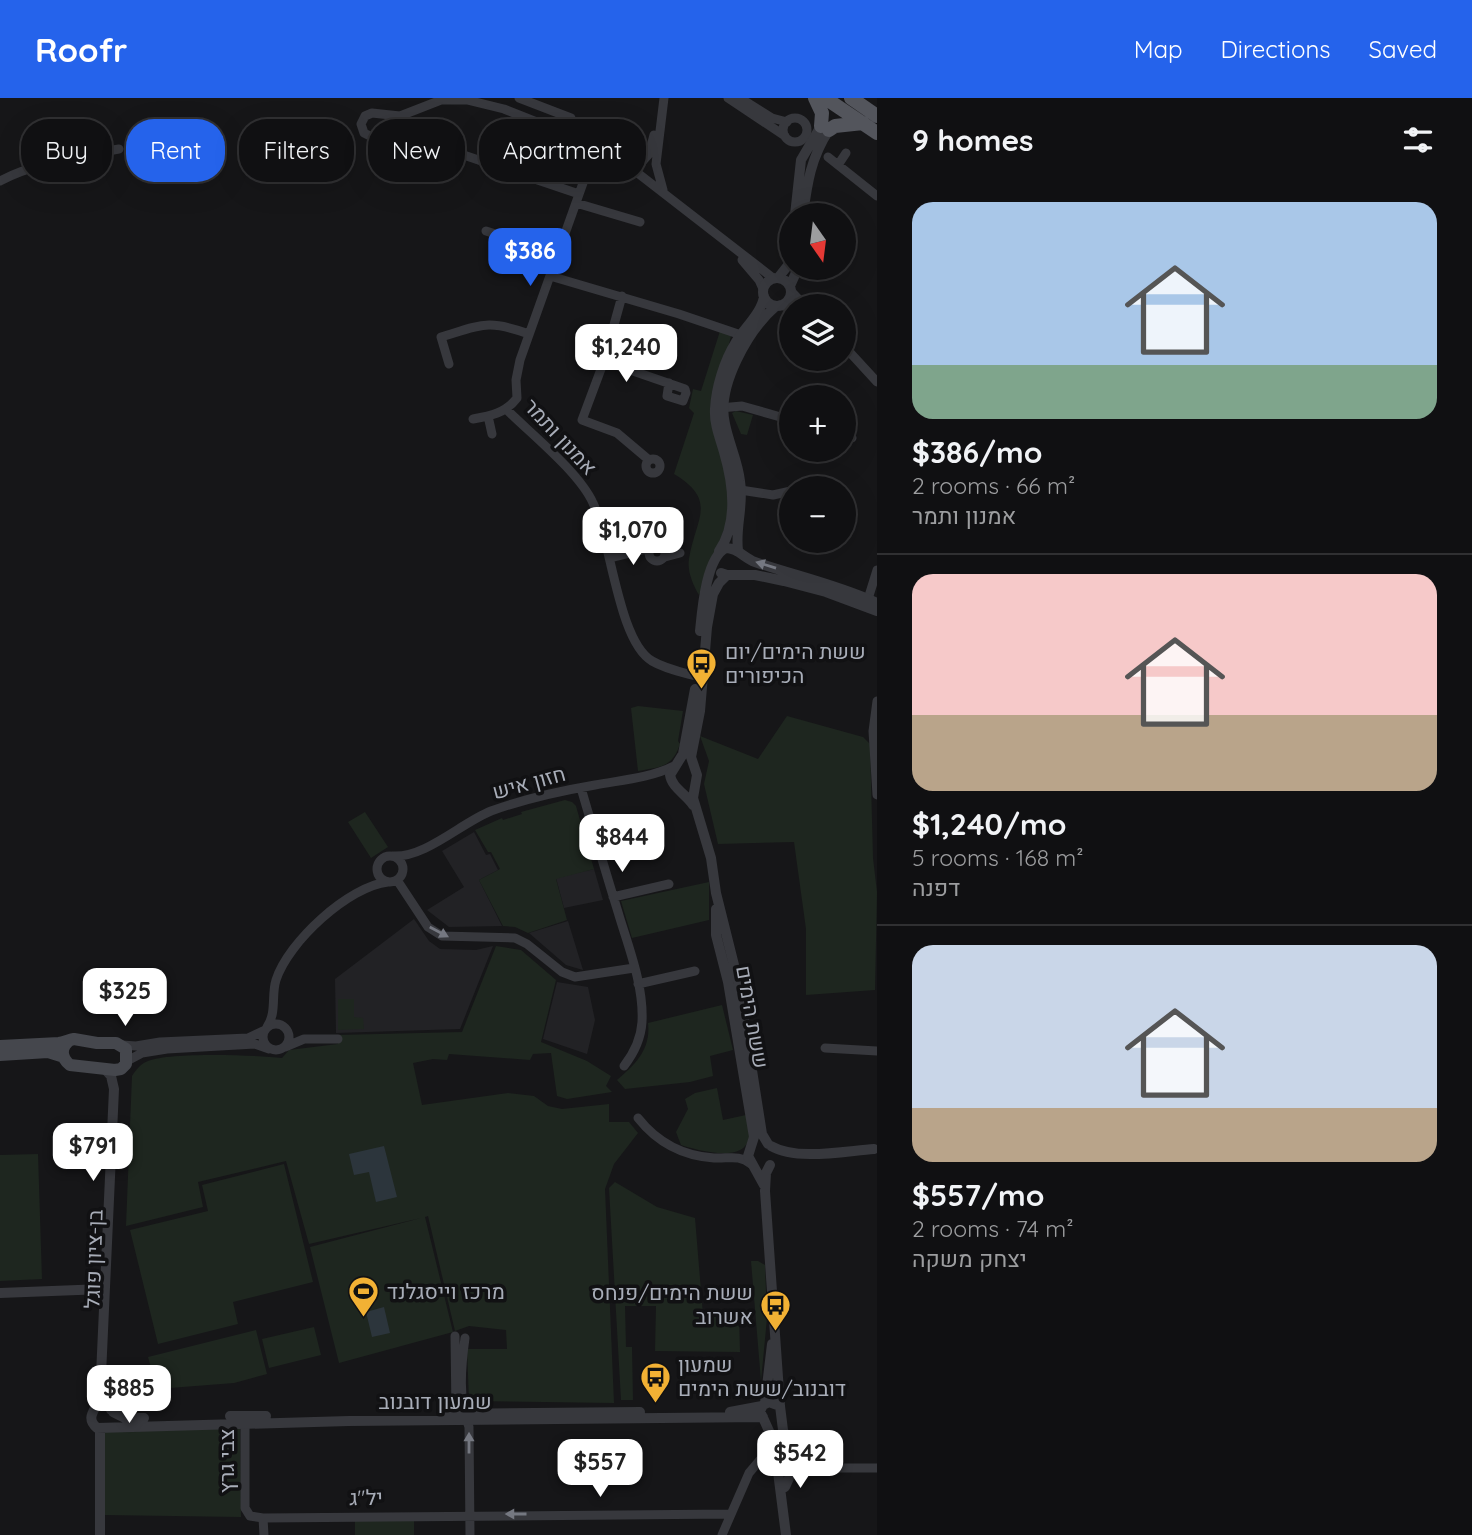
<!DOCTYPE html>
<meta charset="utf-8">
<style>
:root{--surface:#101012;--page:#1e1e20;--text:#f1f3f6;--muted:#9c9d9f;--line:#303032;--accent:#2563eb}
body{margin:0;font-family:Quicksand,Heebo,sans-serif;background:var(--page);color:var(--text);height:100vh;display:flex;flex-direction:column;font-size:26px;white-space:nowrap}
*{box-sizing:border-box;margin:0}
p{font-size:23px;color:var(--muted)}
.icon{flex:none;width:38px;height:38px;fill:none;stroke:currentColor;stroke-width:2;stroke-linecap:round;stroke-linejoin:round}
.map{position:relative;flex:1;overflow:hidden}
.details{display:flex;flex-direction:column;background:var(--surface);width:595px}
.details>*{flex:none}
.top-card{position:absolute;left:21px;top:21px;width:665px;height:63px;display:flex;gap:14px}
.needle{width:46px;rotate:166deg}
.buttons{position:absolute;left:779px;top:105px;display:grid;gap:14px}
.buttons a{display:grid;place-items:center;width:77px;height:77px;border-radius:50%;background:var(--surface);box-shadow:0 7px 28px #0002,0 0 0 2px var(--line);font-size:35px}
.price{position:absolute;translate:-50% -60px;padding:0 16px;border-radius:14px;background:#fff;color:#222;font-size:23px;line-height:46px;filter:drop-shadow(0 2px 4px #0008)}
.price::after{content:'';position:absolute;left:50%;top:42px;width:21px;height:16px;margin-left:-10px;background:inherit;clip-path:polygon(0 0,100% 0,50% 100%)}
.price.active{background:var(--accent);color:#fff}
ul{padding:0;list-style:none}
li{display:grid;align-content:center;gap:14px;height:371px;padding:0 35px}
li+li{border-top:2px solid var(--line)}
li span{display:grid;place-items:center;height:217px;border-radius:21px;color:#555}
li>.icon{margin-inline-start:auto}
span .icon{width:126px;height:126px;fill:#fffc;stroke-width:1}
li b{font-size:30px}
h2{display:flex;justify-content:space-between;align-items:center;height:84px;padding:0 35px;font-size:30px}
.chip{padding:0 24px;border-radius:28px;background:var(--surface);box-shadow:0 7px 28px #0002,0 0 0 2px var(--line);font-size:24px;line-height:63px}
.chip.active{background:var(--accent);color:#fff}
header{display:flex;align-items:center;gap:42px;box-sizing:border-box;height:98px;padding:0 35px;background:var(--accent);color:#fff}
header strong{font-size:33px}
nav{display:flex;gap:38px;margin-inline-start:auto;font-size:24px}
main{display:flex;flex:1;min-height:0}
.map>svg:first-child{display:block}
.built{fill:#222225}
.green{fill:#1e261f}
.water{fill:#2c353c}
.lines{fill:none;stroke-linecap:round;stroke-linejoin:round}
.minor{stroke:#37383d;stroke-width:9}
.tertiary{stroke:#37383d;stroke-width:10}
.secondary{stroke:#45474d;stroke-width:12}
.primary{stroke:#53555c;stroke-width:14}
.oneway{fill:#757881}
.labels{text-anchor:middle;stroke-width:7;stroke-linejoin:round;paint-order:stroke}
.street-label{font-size:21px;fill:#a8adb8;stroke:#111113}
.poi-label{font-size:21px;fill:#a8adb8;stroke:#111113;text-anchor:start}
</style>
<header>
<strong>Roofr</strong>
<nav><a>Map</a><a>Directions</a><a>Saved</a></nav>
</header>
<main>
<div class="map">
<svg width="877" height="1437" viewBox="0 0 877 1437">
<rect width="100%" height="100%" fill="#161618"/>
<path class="built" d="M 474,734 L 486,757 L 490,756 L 498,772 L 479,782 L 502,828 L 449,829 L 427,812 L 464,789 L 442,753 Z
M 594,771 L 603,802 L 564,810 L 556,780 Z
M 414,821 L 429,843 L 440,851 L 476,852 L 493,848 L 460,931 L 336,935 L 335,881 Z
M 568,823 L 583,872 L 566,867 L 529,835 Z
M 557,884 L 588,889 L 595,922 L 587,956 L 543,941 Z"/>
<path class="green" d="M 720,233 L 731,238 L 713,309 L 729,377 L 728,421 L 699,497 C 693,487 687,473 689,461 C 695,421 719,403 674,376 L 694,315 L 689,310 L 693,291 L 701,293 Z
M 736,313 L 753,317 L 747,337 L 741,336 L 732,315 Z
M 638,608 L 683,613 L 678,643 L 680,646 C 672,670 660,669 638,673 L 631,610 Z
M 787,618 L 863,639 L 870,646 L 873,760 L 877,794 L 875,892 L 806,897 L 806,831 L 794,744 L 718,746 L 704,686 L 709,663 L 700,638 L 758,661 Z
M 565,702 L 572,704 L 576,708 L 594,771 L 556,781 L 567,822 L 528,835 L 515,829 L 503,828 L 479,782 L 500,771 L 491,754 L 488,754 L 475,732 L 502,720 L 503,722 L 522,716 L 521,714 Z
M 365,714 L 388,749 L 371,760 L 348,724 Z
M 709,784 L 709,822 L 632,840 L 621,803 Z
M 496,848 L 521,852 L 556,882 L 541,944 L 587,963 L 611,978 L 606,988 L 612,994 L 567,1001 L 557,998 L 551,955 L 533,956 L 530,962 L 449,956 L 447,962 L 433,961 L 413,965 L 422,1007 L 508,995 L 534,998 L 548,1008 L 562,1011 L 609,1006 L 609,1024 L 629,1024 L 638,1035 L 614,1066 L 605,1091 L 614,1305 L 469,1303 L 467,1251 L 507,1251 L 506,1232 L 469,1228 L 455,1233 L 428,1118 L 425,1119 L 453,1234 L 339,1265 L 310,1149 L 421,1120 L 309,1146 L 286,1063 L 198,1084 L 203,1109 L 126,1128 L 132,978 C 136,972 140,966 148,963 C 171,954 255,957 282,960 L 289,952 L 338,946 L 337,937 L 462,934 Z
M 338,901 L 354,901 L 354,919 L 363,920 L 364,931 L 338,932 Z
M 722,907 L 733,952 L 710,958 L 713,978 L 690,984 L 625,991 L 617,982 C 636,966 651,951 648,925 Z
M 717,990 L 723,1022 L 746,1017 C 747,1024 750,1033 749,1040 C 744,1066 697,1052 681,1047 L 676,1034 L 688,1011 L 685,1001 L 695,995 Z
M 38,1056 L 42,1181 L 0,1183 L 0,1057 Z
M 284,1066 L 313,1184 L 233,1204 L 238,1226 L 158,1246 L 130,1132 L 208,1113 L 202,1087 Z
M 615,1084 L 657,1109 L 695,1120 L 703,1217 L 739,1216 L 740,1254 L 655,1253 L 656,1208 L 625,1208 L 626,1249 L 632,1249 L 633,1302 L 621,1302 L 609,1090 Z
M 751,1163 L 758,1163 L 765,1167 L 767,1220 L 761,1283 Z
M 314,1229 L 321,1257 L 269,1270 L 262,1241 Z
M 256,1232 L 267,1276 L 234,1285 L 157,1291 L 148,1259 Z
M 240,1328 L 241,1419 L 104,1417 L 105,1334 Z
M 414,1420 L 414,1437 L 355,1437 L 355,1421 Z"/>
<path class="water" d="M 384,1048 L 397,1099 L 376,1104 L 369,1074 L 354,1077 L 349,1056 Z
M 384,1209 L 390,1235 L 372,1239 L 366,1214 Z"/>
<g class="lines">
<path class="minor" d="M 519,0 L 571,20 L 577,40
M 728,0 L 785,38
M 740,0 L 772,20 L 787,24
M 372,15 L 400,18 C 389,23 384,37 372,39 L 364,35 L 361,26 L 365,18 Z
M 400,18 L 441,2 L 467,2 L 504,11 L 562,34 L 635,73 L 773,180
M783 32a12 12 0 1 1 24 0a12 12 0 1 1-24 0Z
M 449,52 L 579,96
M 828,59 L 877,98
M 625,65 L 641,65 L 649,56 L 654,37
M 838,67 L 846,55
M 0,83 C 36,64 79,59 119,51
M 663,92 L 656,66 L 664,0
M 576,105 L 640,124
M 486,133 L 557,156
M 742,162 L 759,182 L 763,191
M 550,178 L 679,216 L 744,238
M 791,193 L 805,208
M 622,198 L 604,263 L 582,322 L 617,335 L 649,362
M 780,207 L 791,210
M 844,248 L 877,284
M 604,263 L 685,291 L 686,295 L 683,303 L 667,298 L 669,285
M 449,266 L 441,239 C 481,227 488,221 529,236
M 720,310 L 742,308 L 791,322
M 506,311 C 531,336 579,374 593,405 C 611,442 618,543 652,563 C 667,572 686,575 703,580
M 488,318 L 492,336
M 473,321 C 490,318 506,315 517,300 L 516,282 L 520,262 L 583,85
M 844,338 L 852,340
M646 368a7 7 0 1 1 14 0a7 7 0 1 1-14 0Z
M 734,391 L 773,397 L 791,393
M649 455a8 8 0 1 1 16 0a8 8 0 1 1-16 0Z
M 665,459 L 680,455
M 610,460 L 651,450
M 868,501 L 877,472
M 877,603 L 873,633 L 877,697
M 581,690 C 593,731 605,772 618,814 C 628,848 644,887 642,924 C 641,941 634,955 624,968
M377 771a13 13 0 1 1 26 0a13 13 0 1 1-26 0Z
M 393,758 C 425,760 461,725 491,713 C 524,701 560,693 595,687 C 622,682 650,680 674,668
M 397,782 L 428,829 L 442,838 L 515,840 L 527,846 L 562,874 L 575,879 L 634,870
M 613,799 L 669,786
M 638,886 L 695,873
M263 939a13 13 0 1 1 26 0a13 13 0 1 1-26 0Z
M 267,929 C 277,914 271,898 276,882 C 288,844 349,788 388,784
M 122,947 L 136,948 L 160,944 L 248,940 L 265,932
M 285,949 L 304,941 L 338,941
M 825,950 L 877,953
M 127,963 L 142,955 L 167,951 L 255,946 L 269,951
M 638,1020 C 657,1044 683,1058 714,1060 C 728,1061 739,1056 751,1066
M 455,1238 L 456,1316 L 459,1319
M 465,1240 C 461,1269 458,1302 469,1329 L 470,1437
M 245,1320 L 245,1410 L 250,1418 L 263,1420 L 264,1437
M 790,1364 L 828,1370 L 877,1370
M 263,1420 L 731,1416
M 722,1437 L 749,1375 L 770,1350"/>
<path class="tertiary" d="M 795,117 L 801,62 L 821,28
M 803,117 C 807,86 811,59 829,32
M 778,180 L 789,166 L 791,154
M763 194a14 14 0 1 1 28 0a14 14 0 1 1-28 0Z
M 790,188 L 798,170
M 738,452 C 735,429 744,407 740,383 C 738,364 729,346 725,326 C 716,289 748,232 776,208
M 719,453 C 739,424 733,385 724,354 C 720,340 714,326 715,311 C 716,290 724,263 736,244 C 744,230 762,215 764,198
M 721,475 L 727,477 L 755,477 L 784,483 L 826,494 L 877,513
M 727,477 L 719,485 L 713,496 L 707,529 L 700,613 L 691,659 L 697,677 L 693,700 L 711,760 L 716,795 L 738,883 L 762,1036 L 768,1046
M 700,533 C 702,513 706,459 726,450 C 738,450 744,460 755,464 C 796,478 838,487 877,505
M 693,707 C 686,696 672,690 670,677 L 683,656 L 695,591
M 716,811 L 716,837 L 728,884 L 754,1039 L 748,1058 L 764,1087
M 104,970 L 111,978 L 114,991 L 100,1299 C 97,1311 84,1319 97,1330 L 349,1323 L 763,1319
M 771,1048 C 797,1063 845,1053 874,1051
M 770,1067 L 766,1075 L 765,1093 L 780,1308 L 783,1332 L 792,1356 L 788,1365 L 777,1366
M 0,1195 L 104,1191
M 108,1281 L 107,1298 L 111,1312
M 765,1305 L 772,1246
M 780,1308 L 769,1304 L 763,1307 L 760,1313 L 769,1333 L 772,1360 L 777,1366 L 786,1437
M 113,1314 L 125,1320 L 144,1320
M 730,1314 L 762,1308
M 447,1316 L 640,1314
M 230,1318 L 266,1318
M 100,1331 L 100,1437
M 785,1389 L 790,1378 L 807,1366"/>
<path class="secondary" d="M 0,948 L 59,945 C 64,944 69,942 74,941 L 97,945 L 116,945 L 126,951 L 126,966 L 121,971 L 115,972 L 70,967 C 61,960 60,949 70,942
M 0,957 L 48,954 L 64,959"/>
<path class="primary" d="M 815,0 L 822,15 L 821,28
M 825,0 L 877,35
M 851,0 L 877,18
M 829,32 L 835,28 L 863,25"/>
</g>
<defs><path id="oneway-solid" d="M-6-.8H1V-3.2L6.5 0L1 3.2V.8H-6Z" transform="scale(1.75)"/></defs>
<g class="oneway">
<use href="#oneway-solid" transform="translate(766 467) rotate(-163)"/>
<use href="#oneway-solid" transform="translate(439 834) rotate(28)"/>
<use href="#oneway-solid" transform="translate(469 1345) rotate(-90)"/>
<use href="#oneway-solid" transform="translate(516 1416) rotate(180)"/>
</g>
<defs>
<symbol id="bus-pin" viewBox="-11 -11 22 30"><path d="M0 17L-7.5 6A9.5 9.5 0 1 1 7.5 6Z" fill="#f2b134" stroke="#111113"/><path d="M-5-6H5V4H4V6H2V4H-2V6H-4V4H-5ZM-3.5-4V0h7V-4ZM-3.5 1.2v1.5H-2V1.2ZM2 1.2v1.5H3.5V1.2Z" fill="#111"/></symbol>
<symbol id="stadium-pin" viewBox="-11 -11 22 30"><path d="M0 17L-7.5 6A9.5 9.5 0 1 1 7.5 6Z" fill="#f2b134" stroke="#111113"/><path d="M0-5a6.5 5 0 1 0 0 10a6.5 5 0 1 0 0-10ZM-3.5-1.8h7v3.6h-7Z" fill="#111"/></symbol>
</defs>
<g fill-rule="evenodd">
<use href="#bus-pin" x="684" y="548" width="35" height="47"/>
<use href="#stadium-pin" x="346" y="1176" width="35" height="47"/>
<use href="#bus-pin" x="758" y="1190" width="35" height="47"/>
<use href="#bus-pin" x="638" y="1262" width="35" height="47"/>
</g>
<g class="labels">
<g class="street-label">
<text transform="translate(560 339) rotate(47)" y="7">אמנון ותמר</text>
<text transform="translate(529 685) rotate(-15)" y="7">חזון איש</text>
<text transform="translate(752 919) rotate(80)" y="7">ששת הימים</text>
<text transform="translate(94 1161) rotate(-88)" y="7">בן-ציון פוגל</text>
<text x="435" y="1311">שמעון דובנוב</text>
<text transform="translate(227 1363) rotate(-90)" y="7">צבי גרץ</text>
<text transform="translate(366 1400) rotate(-1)" y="7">יל"ג</text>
</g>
<g class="poi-label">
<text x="725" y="561">ששת הימים/יום<tspan x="725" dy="24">הכיפורים</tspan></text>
<text x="387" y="1201">מרכז וייסגלנד</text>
<text x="753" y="1202" text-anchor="end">ששת הימים/פנחס<tspan x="753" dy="24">אשרוב</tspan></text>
<text x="678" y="1274">שמעון<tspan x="678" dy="24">דובנוב/ששת הימים</tspan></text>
</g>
</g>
</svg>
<div class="buttons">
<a><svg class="needle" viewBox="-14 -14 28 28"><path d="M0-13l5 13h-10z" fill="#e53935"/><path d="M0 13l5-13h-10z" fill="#9c9d9f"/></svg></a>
<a><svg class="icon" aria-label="layers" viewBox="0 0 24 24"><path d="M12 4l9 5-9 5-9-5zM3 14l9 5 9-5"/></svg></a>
<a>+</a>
<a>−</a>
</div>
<b class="price active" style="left:530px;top:190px">$386</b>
<b class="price" style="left:626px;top:286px">$1,240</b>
<b class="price" style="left:633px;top:469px">$1,070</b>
<b class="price" style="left:622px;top:776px">$844</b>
<b class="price" style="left:125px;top:930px">$325</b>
<b class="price" style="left:93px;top:1085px">$791</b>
<b class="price" style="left:129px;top:1327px">$885</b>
<b class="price" style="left:800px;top:1392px">$542</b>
<b class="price" style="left:600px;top:1401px">$557</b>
<div class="top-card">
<a class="chip">Buy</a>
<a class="chip active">Rent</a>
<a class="chip">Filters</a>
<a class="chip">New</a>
<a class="chip">Apartment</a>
</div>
</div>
<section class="details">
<h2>9 homes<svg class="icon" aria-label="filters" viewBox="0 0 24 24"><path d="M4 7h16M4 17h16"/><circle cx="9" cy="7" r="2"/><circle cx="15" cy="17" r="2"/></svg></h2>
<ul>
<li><span style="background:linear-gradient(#a9c7e8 75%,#7fa58c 0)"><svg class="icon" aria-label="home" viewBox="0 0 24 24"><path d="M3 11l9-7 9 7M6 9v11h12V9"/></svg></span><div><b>$386/mo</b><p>2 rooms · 66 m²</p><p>אמנון ותמר</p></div></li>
<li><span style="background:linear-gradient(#f6c9c9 65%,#b9a48a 0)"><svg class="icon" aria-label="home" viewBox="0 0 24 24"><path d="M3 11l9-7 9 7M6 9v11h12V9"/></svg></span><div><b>$1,240/mo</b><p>5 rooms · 168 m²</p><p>דפנה</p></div></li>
<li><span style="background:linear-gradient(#c9d6e8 75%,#b9a48a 0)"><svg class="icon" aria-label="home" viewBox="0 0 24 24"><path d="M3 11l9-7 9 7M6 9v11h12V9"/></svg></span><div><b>$557/mo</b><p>2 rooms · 74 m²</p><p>יצחק משקה</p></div></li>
</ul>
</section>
</main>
